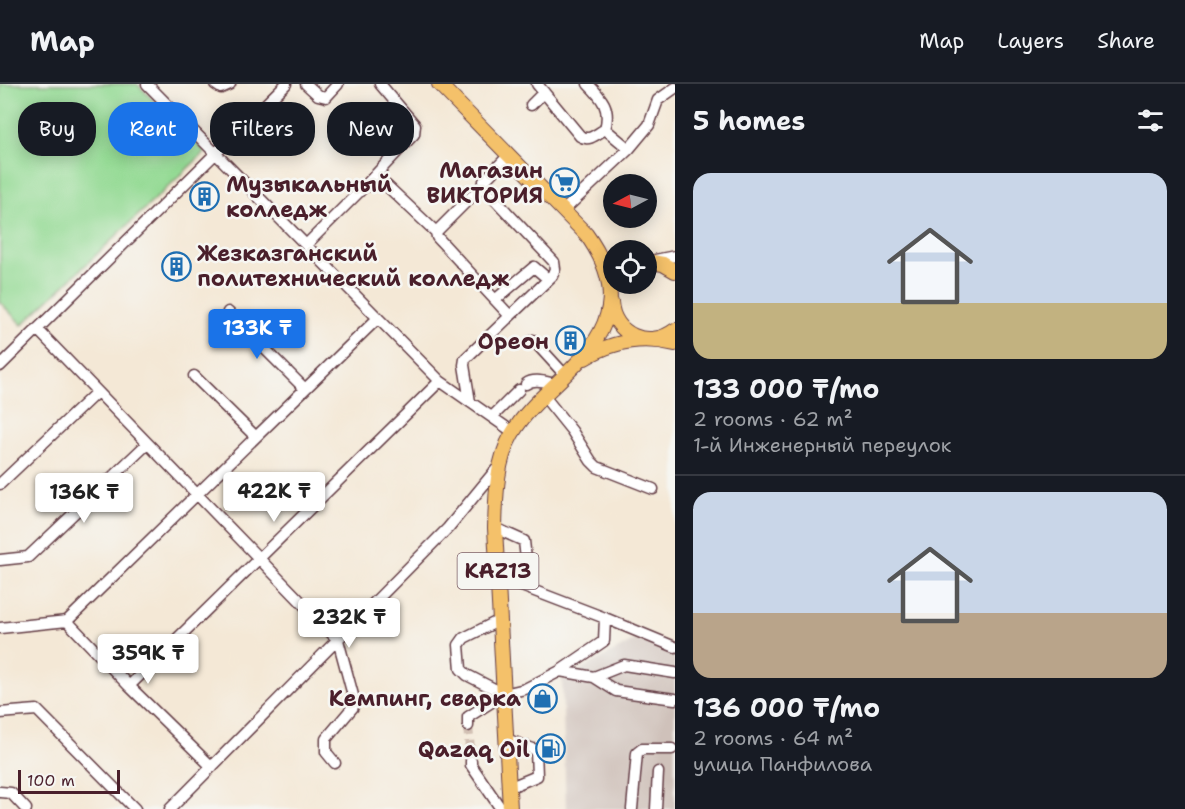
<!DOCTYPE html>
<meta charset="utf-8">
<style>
:root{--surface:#171b24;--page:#242831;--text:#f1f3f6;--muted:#9ea1a6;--line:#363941;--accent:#1a73e8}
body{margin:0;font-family:"Shantell Sans",sans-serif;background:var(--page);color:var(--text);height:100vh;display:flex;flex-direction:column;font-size:22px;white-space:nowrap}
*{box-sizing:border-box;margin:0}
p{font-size:20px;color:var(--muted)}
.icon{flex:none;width:33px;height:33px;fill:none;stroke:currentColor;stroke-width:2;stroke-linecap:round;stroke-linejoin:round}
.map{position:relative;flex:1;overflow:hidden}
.drawer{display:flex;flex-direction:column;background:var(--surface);width:510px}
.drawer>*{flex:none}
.guide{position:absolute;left:18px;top:18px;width:567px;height:54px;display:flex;gap:12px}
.needle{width:39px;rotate:263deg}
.buttons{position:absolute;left:603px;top:90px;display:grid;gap:12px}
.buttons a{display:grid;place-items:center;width:54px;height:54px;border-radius:50%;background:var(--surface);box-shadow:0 3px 15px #0003;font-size:30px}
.scale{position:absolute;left:18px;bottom:15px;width:102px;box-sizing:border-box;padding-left:6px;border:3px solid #4a1f2b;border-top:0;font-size:16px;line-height:21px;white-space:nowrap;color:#4a1f2b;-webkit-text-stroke:4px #f6f6f2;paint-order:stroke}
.price{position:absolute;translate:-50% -51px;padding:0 14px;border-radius:6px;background:#fff;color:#222;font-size:20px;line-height:39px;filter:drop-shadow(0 2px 3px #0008)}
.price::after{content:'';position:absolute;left:50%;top:36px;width:18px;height:14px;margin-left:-9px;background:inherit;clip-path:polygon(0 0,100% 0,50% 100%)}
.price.on{background:var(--accent);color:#fff}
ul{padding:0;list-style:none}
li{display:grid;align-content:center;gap:12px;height:318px;padding:0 18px}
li+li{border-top:2px solid var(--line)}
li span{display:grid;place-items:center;height:186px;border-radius:18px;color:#555}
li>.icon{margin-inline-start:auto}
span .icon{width:108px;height:108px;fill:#fffc;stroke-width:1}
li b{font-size:26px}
h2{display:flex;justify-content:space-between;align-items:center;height:72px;padding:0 18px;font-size:26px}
.pill{padding:0 21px;border-radius:24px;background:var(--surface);box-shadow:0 3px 15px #0003;font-size:21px;line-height:54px}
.pill.on{background:var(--accent);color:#fff}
header{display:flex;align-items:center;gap:36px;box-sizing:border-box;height:84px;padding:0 30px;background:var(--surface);border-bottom:2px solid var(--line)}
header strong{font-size:28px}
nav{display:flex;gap:33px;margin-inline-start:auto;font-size:21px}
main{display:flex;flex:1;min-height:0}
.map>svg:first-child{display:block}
.industrial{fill:#cfc1ba}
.green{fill:#94da94;stroke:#6f7c60;stroke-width:1.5}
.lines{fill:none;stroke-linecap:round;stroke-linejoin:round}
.minor-tunnel{stroke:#d2c0b4;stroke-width:10;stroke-dasharray:10 5;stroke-linecap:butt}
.minor-casing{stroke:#643d45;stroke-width:13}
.major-casing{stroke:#643d45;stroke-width:16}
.minor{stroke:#fff;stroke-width:10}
.major{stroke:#f4c16a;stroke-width:14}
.labels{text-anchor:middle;stroke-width:5;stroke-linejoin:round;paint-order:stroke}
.shield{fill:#f6f6f2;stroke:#7e6067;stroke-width:1.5}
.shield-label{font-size:21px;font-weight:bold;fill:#4a1f2b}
.poi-label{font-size:22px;font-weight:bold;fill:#4a1f2b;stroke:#f6f6f2;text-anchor:end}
</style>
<header>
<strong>Map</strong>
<nav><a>Map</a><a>Layers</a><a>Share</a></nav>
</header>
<main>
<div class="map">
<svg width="675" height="725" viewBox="0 0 675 725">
<rect width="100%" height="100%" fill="#f6f6f2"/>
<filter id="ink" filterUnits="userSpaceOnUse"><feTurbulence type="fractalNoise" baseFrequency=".0167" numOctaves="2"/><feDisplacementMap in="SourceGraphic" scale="12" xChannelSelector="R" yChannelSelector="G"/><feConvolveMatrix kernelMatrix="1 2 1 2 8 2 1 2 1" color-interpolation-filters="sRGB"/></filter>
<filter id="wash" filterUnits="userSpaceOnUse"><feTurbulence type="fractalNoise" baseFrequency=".008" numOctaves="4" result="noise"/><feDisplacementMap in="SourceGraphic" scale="24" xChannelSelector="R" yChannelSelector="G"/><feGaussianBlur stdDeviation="1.35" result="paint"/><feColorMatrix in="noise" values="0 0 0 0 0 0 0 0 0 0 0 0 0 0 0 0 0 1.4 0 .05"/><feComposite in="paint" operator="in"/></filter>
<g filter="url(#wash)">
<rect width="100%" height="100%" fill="#f4e8d6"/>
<path class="industrial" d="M 635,556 L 675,562 L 675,725 L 566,725 L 562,596 Z"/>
<path class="green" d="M 0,0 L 137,0 L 205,68 L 22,241 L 0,218 Z"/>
</g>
<g filter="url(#ink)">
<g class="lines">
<path class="minor-tunnel" d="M 468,642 L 471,677"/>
<defs>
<path id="minor" d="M 147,0 L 440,297 L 513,348
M 215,0 L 221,4 L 230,0
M 306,0 L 318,11 L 326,13 L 338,0
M 537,0 L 580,52 C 589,58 597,50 605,45
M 588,0 C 602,14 611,24 605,45 L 629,65
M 531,21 L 544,8
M 483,101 L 436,148 L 437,153 L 510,232
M 365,102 L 386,101 L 436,148
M 563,127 L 629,65 L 649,41 L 658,16 L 675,4
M 306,161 L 365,102 L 414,50 L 415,41 L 380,0
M 655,176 L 675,172
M 495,216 L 534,183 L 548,195
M 228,228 L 304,304
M 37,245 L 338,556 L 354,615 L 353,623 L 326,655 L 326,668 L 335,679
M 533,256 L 565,291
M 0,282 L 286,0
M 194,292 L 255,352
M 526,300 C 534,294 545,298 555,300
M 543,311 L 572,347 L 591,377 L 597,383 L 653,405
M 470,318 L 464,281 L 465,275 L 552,192 L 555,185 L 554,178 L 484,104 L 484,97 L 509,71
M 492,333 L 519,306
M 0,400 L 97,308
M 495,444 L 524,457 L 526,475 L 498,493
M 0,476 L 28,473 L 147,360
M 605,534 L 675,563
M 500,536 L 464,554 L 459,561 L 461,585 L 467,591 L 504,610
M 67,537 L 129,602 L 212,683
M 0,544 L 67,537 L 378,234
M 560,587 L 594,593 L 616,607 L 675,615
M 594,593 L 624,581 L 675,589
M 129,602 L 440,297
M 0,629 L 37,626 L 135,725
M 468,642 L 468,633 L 504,610 L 525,605 L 560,587 L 604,557 L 605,534 L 498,493
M 506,655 L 536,666 L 537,692 L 508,704
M 471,677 L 471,681 L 501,725
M 0,708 L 11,709 L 26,725
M 170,725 L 448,444 L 500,381
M 632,725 L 637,669 L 642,665 L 672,665
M 656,725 L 658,688"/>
<path id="major" d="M 439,0 L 586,150 C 620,197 618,236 578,278 C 556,302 529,321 512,350 C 496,378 496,411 495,444 L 510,725
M 646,177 L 663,180 L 675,187
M 611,218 C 613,251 649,266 675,246
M 585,274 C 613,257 643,252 675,260"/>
</defs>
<use href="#minor" class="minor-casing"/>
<use href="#major" class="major-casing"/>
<use href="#minor" class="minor"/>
<use href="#major" class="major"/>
</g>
</g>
<defs>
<symbol id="supermarket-ring" viewBox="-11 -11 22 22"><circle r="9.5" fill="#f6f6f2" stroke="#1f6fb2" stroke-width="1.5"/><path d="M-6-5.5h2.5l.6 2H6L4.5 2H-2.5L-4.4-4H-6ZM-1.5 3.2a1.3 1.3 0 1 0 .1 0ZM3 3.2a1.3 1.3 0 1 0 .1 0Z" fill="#1f6fb2"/></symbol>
<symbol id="building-ring" viewBox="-11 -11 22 22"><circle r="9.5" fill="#f6f6f2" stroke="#1f6fb2" stroke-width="1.5"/><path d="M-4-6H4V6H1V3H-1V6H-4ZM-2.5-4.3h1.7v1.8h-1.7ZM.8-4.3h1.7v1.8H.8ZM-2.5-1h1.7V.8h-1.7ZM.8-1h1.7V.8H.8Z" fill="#1f6fb2"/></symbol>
<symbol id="shop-ring" viewBox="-11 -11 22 22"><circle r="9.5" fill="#f6f6f2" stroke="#1f6fb2" stroke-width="1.5"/><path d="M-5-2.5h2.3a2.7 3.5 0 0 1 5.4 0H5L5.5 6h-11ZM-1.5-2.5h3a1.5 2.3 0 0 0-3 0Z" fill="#1f6fb2"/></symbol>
<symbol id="fuel-ring" viewBox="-11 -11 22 22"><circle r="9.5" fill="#f6f6f2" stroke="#1f6fb2" stroke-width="1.5"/><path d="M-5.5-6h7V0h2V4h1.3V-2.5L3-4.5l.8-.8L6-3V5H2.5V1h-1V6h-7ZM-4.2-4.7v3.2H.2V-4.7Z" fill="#1f6fb2"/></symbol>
</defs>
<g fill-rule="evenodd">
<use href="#supermarket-ring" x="548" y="82" width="33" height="33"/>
<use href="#building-ring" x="188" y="96" width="33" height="33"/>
<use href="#building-ring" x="160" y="166" width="33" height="33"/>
<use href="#building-ring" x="554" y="240" width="33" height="33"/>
<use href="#shop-ring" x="526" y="598" width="33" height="33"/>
<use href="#fuel-ring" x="534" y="648" width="33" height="33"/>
</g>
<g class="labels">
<rect class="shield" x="457.5" y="469" width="81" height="36" rx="4.5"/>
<g class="shield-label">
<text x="498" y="494">KAZ13</text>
</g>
<g class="poi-label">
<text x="543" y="94">Магазин<tspan x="543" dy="25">ВИКТОРИЯ</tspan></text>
<text x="226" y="108" text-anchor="start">Музыкальный<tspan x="226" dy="25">колледж</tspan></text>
<text x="197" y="177" text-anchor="start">Жезказганский<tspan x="197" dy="25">политехнический колледж</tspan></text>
<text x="549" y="265">Ореон</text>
<text x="521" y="622">Кемпинг, сварка</text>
<text x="530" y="673">Qazaq Oil</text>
</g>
</g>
</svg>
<div class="buttons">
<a><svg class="needle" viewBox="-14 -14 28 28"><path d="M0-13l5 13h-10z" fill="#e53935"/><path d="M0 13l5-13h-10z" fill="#9ea1a6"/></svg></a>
<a><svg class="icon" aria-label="locate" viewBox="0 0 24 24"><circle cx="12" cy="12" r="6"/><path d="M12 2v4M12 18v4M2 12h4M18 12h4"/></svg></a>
</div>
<div class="scale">100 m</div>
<b class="price on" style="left:257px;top:276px">133K ₸</b>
<b class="price" style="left:274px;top:439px">422K ₸</b>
<b class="price" style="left:84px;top:440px">136K ₸</b>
<b class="price" style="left:349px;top:565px">232K ₸</b>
<b class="price" style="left:148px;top:601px">359K ₸</b>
<div class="guide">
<a class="pill">Buy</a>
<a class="pill on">Rent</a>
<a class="pill">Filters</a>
<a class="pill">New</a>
</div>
</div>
<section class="drawer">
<h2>5 homes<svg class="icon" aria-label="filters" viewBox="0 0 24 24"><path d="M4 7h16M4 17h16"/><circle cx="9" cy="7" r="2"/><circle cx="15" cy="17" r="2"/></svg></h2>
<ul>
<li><span style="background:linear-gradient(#c9d6e8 70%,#c2b280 0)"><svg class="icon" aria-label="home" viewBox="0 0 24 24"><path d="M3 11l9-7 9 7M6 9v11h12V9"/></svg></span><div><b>133 000 ₸/mo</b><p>2 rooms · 62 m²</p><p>1-й Инженерный переулок</p></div></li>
<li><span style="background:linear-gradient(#c9d6e8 65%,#b9a48a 0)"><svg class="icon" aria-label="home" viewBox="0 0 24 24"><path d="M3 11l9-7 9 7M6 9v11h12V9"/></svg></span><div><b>136 000 ₸/mo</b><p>2 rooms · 64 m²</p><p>улица Панфилова</p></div></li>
</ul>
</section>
</main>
